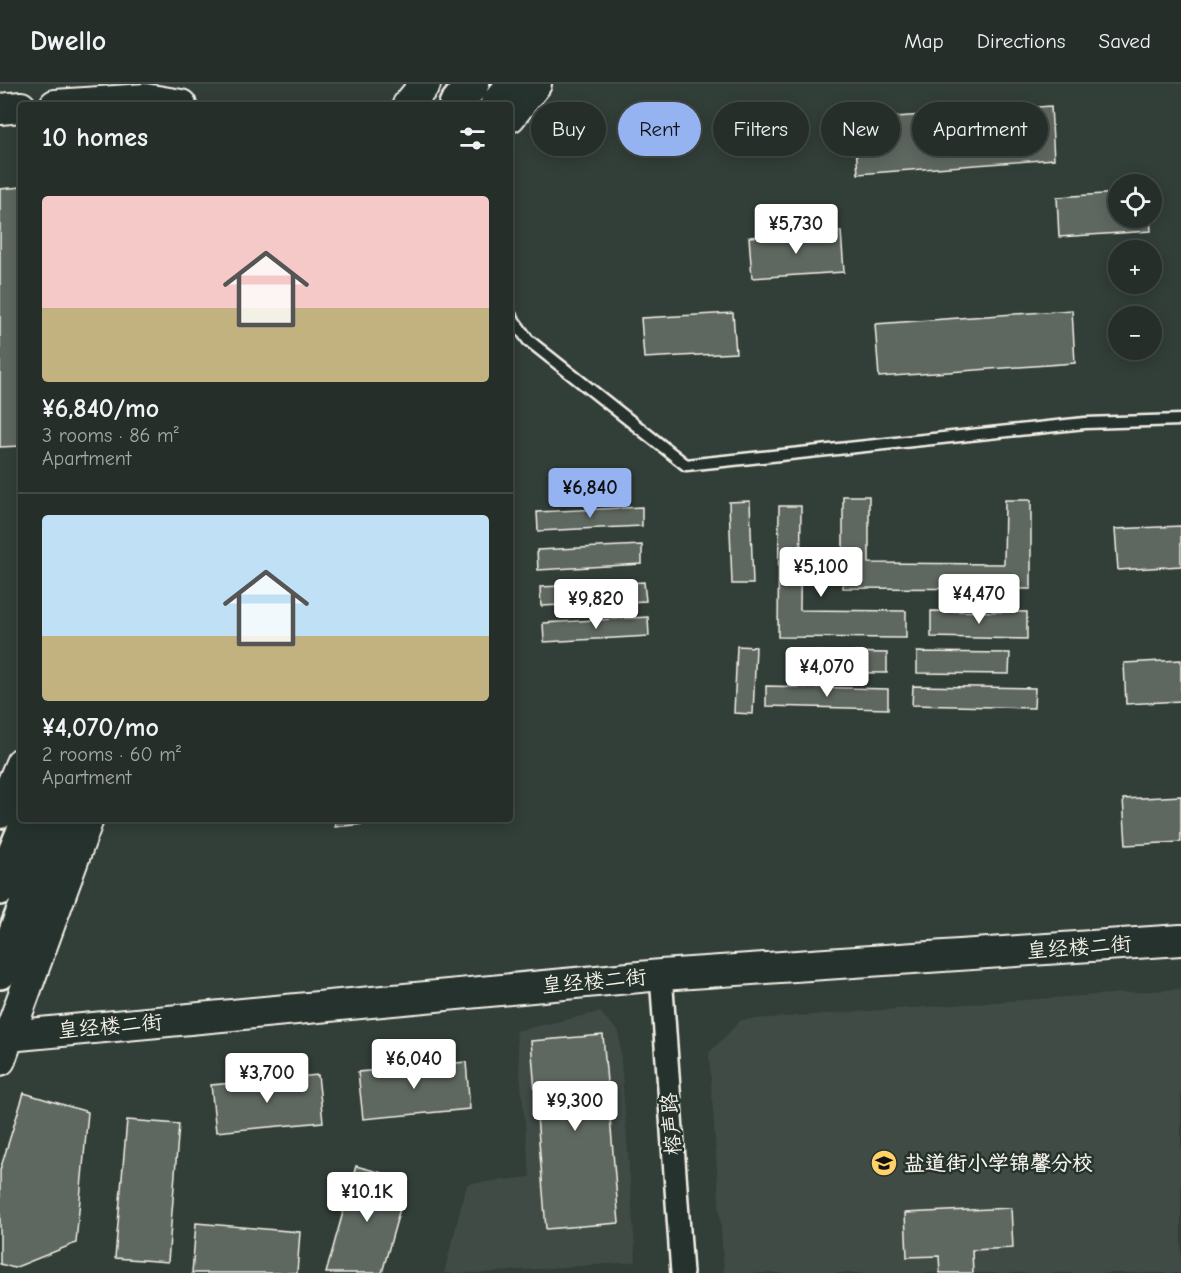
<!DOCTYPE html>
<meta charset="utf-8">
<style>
:root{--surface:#262e2a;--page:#323a36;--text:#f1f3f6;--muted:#a4a8a8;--line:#424a47;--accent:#95b2f1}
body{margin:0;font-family:"Comic Neue","LXGW WenKai TC",sans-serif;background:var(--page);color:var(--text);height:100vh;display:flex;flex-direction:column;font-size:22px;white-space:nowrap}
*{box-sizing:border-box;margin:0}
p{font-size:20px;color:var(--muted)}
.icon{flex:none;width:33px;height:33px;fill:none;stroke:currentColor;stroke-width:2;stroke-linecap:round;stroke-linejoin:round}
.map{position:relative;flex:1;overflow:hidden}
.side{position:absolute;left:18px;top:18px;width:495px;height:720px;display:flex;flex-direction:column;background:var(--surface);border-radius:6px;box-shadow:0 3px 15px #0003,0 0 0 2px var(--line)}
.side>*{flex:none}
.banner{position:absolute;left:531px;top:18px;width:560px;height:54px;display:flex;gap:12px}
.buttons{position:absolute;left:1108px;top:90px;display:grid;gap:12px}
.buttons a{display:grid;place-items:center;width:54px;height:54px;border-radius:50%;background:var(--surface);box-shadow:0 3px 15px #0003,0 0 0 2px var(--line);font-size:30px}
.price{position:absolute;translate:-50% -51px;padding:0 14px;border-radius:6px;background:#fff;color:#222;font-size:20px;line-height:39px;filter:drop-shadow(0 2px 3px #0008)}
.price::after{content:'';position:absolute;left:50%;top:36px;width:18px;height:14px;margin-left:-9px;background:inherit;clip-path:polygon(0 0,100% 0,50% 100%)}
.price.selected{background:var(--accent);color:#111}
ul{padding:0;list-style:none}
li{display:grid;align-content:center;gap:12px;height:318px;padding:0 24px}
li+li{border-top:2px solid var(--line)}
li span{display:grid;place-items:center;height:186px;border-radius:6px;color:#555}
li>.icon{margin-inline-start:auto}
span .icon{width:108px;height:108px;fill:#fffc;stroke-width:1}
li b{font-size:26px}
h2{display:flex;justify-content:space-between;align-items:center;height:72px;padding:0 24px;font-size:26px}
.tag{padding:0 21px;border-radius:27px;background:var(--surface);box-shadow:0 3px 15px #0003,0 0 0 2px var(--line);font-size:21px;line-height:54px}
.tag.selected{background:var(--accent);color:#111}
header{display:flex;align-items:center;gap:36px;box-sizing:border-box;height:84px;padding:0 30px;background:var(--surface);border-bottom:2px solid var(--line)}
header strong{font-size:28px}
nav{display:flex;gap:33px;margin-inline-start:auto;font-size:21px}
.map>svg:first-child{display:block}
.built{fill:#404b44}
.building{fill:#5f6861;stroke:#f4f1e8;stroke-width:1.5}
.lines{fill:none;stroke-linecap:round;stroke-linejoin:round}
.lane-casing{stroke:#f4f1e8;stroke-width:15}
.street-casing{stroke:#f4f1e8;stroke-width:26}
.secondary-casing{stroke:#f4f1e8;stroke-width:34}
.primary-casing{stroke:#f4f1e8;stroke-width:38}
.lane{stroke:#26332d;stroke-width:10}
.street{stroke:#26332d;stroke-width:21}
.secondary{stroke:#26332d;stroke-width:30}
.primary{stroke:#26332d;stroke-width:33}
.labels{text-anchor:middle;stroke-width:5;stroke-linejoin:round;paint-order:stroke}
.street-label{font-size:21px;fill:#f4f1e8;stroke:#26332d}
.poi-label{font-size:21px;font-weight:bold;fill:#f4f1e8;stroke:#26332d;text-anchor:start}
</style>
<header>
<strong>Dwello</strong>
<nav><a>Map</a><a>Directions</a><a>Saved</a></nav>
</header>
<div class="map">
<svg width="1181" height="1189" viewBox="0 0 1181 1189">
<rect width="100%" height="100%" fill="#323e38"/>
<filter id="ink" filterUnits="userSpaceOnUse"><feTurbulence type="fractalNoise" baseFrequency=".0167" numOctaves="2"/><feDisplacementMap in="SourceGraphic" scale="12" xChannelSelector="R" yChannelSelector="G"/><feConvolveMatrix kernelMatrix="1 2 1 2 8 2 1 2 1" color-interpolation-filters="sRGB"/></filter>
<g filter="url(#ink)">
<path class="built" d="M 1181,905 L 1181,1189 L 724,1189 L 709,969 L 741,936 Z
M 600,928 L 619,948 L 636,1178 L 480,1189 L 444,1189 L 467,1100 L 530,1093 L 516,947 Z"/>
<path class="building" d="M 1051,22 L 1054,75 L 858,90 L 854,36 Z
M 21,103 L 21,362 L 0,363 L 0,105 Z
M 1119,109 L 1119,134 L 1150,134 L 1151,147 L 1059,153 L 1057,113 Z
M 841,147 L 844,188 L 752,194 L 749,153 Z
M 1072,226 L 1075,279 L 879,293 L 875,240 Z
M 733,229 L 736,269 L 644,274 L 641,234 Z
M 843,412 L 869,412 L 869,479 L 1004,480 L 1005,416 L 1031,416 L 1031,505 L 843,504 Z
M 750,417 L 753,500 L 732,500 L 729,418 Z
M 779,422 L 801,422 L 800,526 L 906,527 L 906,554 L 778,553 Z
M 642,423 L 642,442 L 538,447 L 537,428 Z
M 1181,442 L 1181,482 L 1118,486 L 1115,445 Z
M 642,461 L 642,480 L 538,486 L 537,466 Z
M 644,498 L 646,517 L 541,522 L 540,503 Z
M 931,527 L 1027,528 L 1027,555 L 931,553 Z
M 648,533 L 649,552 L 544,558 L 543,539 Z
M 737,562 L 756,563 L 753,630 L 734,629 Z
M 795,567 L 887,569 L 887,589 L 795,588 Z
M 917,568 L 1010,569 L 1009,590 L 917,589 Z
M 1181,576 L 1181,617 L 1126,620 L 1124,579 Z
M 766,602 L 888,605 L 888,625 L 766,622 Z
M 913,602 L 1035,604 L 1034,624 L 912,621 Z
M 1181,712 L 1181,758 L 1126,761 L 1123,715 Z
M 335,735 L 412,735 L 335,743 Z
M 603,951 L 619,1139 L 546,1145 L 531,957 Z
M 466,978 L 470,1025 L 363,1035 L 358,988 Z
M 318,991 L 323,1038 L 216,1048 L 211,1001 Z
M 24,1009 L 88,1028 L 76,1159 L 14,1184 L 0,1180 L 0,1086 Z
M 127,1036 L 179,1040 L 168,1178 L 115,1174 Z
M 356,1082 L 408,1096 L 382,1189 L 326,1189 Z
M 1011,1124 L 1013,1164 L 972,1166 L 973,1189 L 940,1189 L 939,1172 L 907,1173 L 905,1129 Z
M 196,1139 L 300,1148 L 297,1189 L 192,1189 Z"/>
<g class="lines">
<defs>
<path id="lane" d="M 510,231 L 528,256 L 686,381 L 1085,339 L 1181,336"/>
<path id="street" d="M 661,891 L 682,1189"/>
<path id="secondary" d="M 55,21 L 145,15 L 181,21
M 408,21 L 425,0
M 0,25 L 21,23
M 510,33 L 536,0
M 0,729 L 21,679
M 8,952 L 661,891 L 1181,856
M 0,976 L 88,735"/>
<path id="primary" d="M 456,21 L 472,0
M 497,21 L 514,0
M 0,804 L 29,735
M 0,888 L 60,735"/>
</defs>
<use href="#lane" class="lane-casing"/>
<use href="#street" class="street-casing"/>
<use href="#secondary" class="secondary-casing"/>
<use href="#primary" class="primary-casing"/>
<use href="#lane" class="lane"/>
<use href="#street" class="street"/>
<use href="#secondary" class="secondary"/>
<use href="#primary" class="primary"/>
</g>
</g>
<defs>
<symbol id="school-disc" viewBox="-11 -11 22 22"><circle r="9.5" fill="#ffd166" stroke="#26332d"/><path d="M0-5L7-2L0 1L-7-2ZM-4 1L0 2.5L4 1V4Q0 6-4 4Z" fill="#111"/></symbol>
</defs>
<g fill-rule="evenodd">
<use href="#school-disc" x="869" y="1064" width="30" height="30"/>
</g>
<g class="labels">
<g class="street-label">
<text transform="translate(1079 863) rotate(-4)" y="7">皇经楼二街</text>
<text transform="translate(594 897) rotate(-5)" y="7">皇经楼二街</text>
<text transform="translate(110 942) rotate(-5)" y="7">皇经楼二街</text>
<text transform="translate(671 1040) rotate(-94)" y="7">榕声路</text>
</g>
<g class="poi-label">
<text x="904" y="1086">盐道街小学锦馨分校</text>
</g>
</g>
</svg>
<div class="buttons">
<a><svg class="icon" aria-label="locate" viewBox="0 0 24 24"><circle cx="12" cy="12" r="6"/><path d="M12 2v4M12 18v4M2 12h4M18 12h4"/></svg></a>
<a>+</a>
<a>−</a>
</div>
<b class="price" style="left:796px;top:171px">¥5,730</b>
<b class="price selected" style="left:590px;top:435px">¥6,840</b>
<b class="price" style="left:821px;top:514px">¥5,100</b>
<b class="price" style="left:979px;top:541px">¥4,470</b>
<b class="price" style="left:596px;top:546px">¥9,820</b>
<b class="price" style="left:827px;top:614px">¥4,070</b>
<b class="price" style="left:414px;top:1006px">¥6,040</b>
<b class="price" style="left:267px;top:1020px">¥3,700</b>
<b class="price" style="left:575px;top:1048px">¥9,300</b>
<b class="price" style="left:367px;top:1139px">¥10.1K</b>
<div class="banner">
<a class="tag">Buy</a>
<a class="tag selected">Rent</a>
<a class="tag">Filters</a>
<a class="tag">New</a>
<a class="tag">Apartment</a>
</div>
<section class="side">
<h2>10 homes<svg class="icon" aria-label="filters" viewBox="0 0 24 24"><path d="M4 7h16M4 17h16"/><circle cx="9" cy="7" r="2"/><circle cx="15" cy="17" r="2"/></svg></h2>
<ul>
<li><span style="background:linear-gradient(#f6c9c9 60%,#c2b280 0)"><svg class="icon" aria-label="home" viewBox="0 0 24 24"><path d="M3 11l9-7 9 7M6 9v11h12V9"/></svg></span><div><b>¥6,840/mo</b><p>3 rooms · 86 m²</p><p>Apartment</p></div></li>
<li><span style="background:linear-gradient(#bfe0f5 65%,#c2b280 0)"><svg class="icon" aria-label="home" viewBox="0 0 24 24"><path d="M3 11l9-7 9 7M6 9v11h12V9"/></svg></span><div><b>¥4,070/mo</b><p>2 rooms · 60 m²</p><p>Apartment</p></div></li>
</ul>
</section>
</div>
